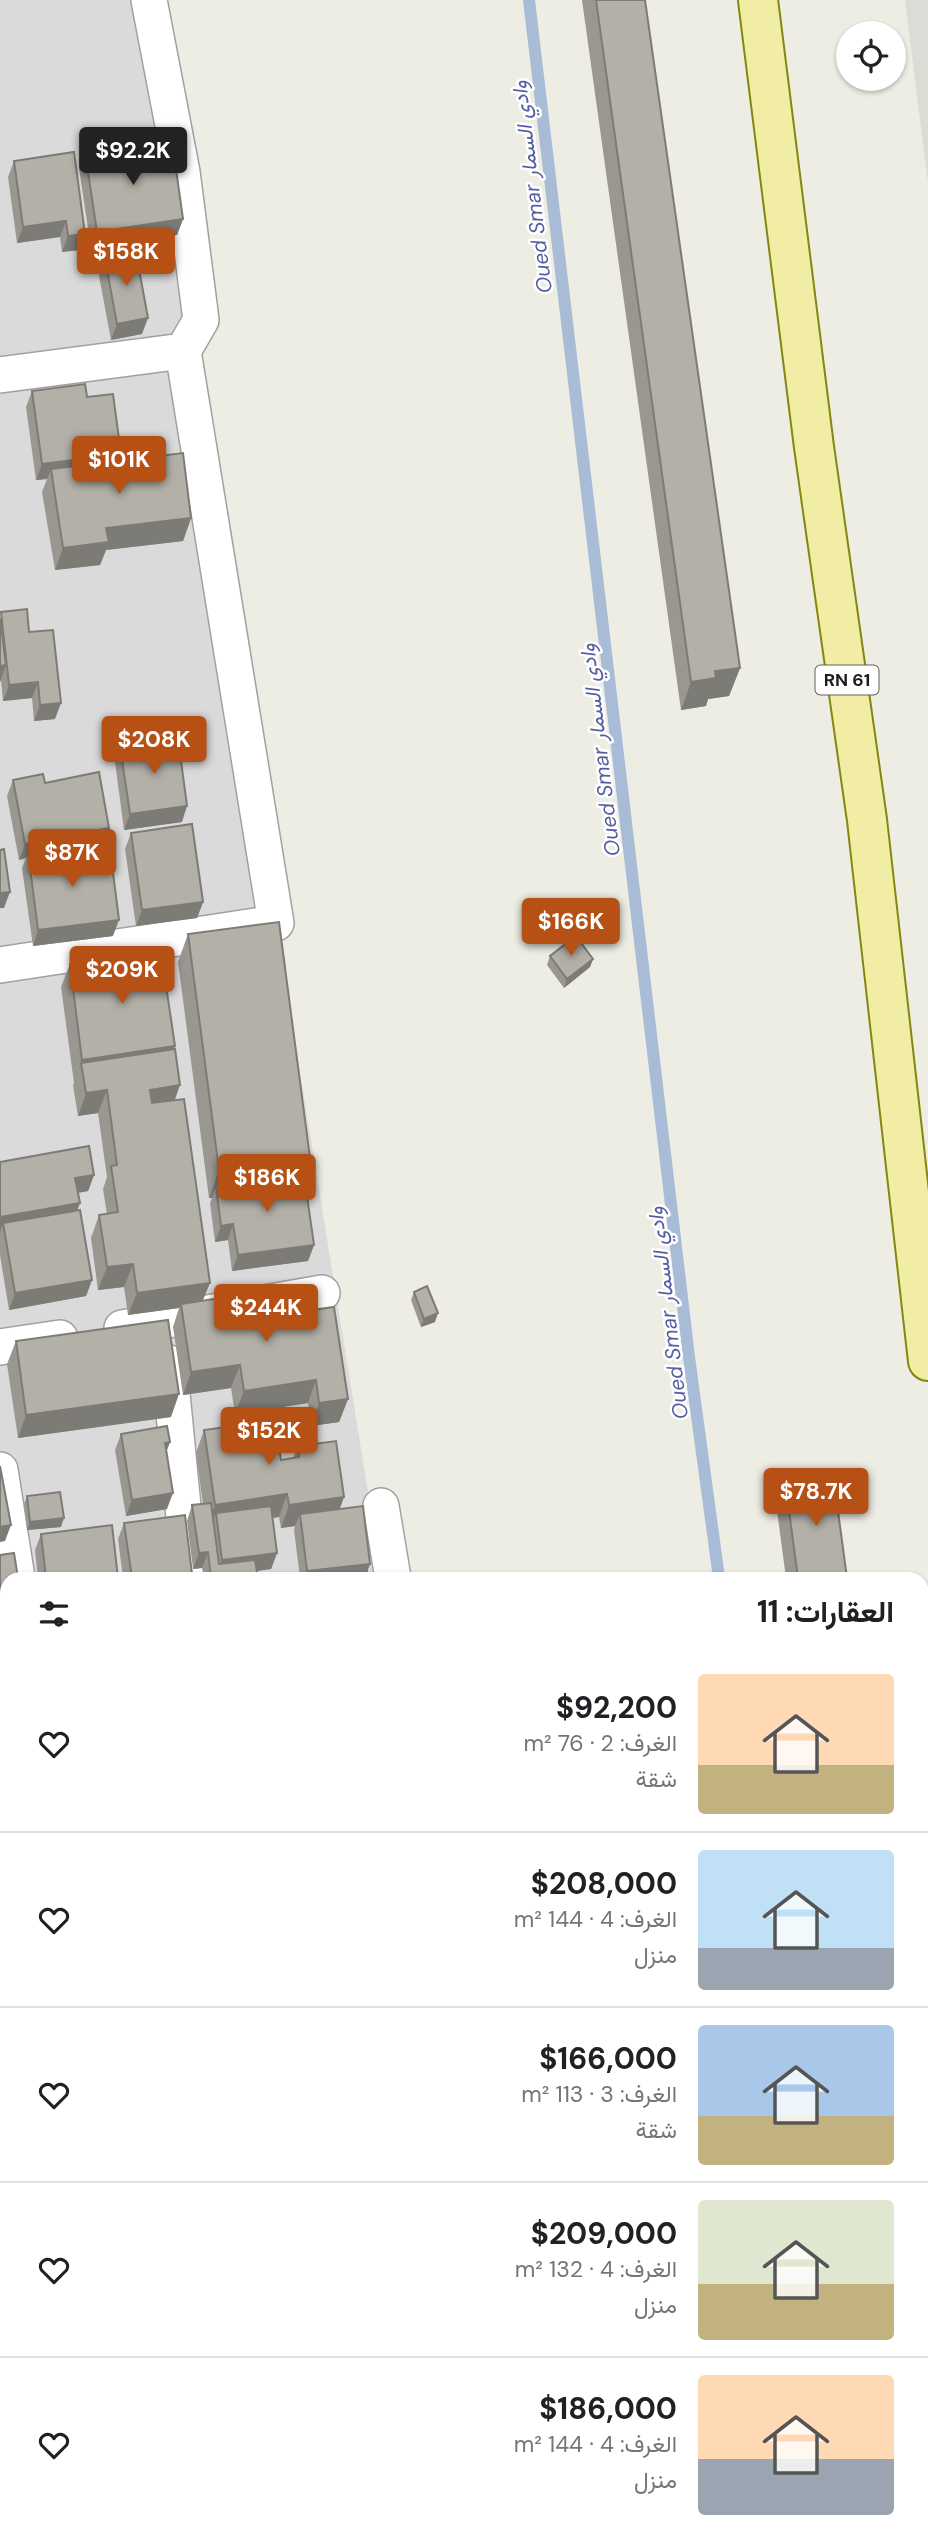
<!DOCTYPE html>
<html lang="ar">
<meta charset="utf-8">
<style>
:root{--surface:#fff;--page:#f6f6f6;--text:#202124;--muted:#757577;--line:#e0e0e0;--accent:#b65014}
body{margin:0;font-family:"DM Sans",Vazirmatn,sans-serif;background:var(--page);color:var(--text);direction:rtl;height:100vh;display:flex;flex-direction:column;font-size:26px;white-space:nowrap}
*{box-sizing:border-box;margin:0}
p{font-size:23px;color:var(--muted)}
.icon{flex:none;width:38px;height:38px;fill:none;stroke:currentColor;stroke-width:2;stroke-linecap:round;stroke-linejoin:round}
.map{position:relative;flex:1;overflow:hidden;direction:ltr}
.side{position:absolute;left:0px;top:1572px;width:929px;height:975px;display:flex;flex-direction:column;background:var(--surface);border-radius:21px 21px 0 0;box-shadow:0 2px 5px #0004;direction:rtl}
.side>*{flex:none}
.fabs{position:absolute;left:836px;top:21px;display:grid;gap:14px}
.fabs a{display:grid;place-items:center;width:70px;height:70px;border-radius:50%;background:var(--surface);box-shadow:0 2px 5px #0004;font-size:35px}
.price{position:absolute;translate:-50% -60px;padding:0 16px;border-radius:7px;background:var(--accent);color:#fff;font-size:23px;line-height:46px;filter:drop-shadow(0 2px 4px #0008)}
.price::after{content:'';position:absolute;left:50%;top:42px;width:21px;height:16px;margin-left:-10px;background:inherit;clip-path:polygon(0 0,100% 0,50% 100%)}
.price.active{background:#222;color:#fff}
ul{padding:0;list-style:none}
li{display:flex;align-items:center;gap:21px;height:175px;padding:0 35px}
li+li{border-top:2px solid var(--line)}
li span{display:grid;place-items:center;flex:none;width:196px;height:140px;border-radius:7px;color:#555}
li>.icon{margin-inline-start:auto}
span .icon{width:84px;height:84px;fill:#fffc;stroke-width:1}
li b{font-size:30px}
h2{display:flex;justify-content:space-between;align-items:center;height:84px;padding:0 35px;font-size:30px}
.map>svg:first-child{display:block}
.residential{fill:#dbdada}
.airport{fill:#dbdcd5}
.lines{fill:none;stroke-linecap:round;stroke-linejoin:round}
.stream{stroke:#a8bbd7;stroke-width:12}
.minor-casing{stroke:#a1a1a1;stroke-width:38}
.primary-casing{stroke:#83870f;stroke-width:42}
.minor{stroke:#fff;stroke-width:35}
.primary{stroke:#f2eda4;stroke-width:38}
.wall{fill:#999790}
.shaded-wall{fill:#7d7b75}
.building{fill:#b2b0a7;stroke:#7d7b75;stroke-width:2}
.labels{text-anchor:middle;stroke-width:5;stroke-linejoin:round;paint-order:stroke}
.shield{fill:#fff;stroke:#616161;stroke-width:2}
.shield-label{font-size:18px;font-weight:bold;fill:#1d1d1d}
.water-label{font-size:21px;font-style:italic;fill:#535ea3;stroke:#fff}
</style>
<div class="map">
<svg width="928" height="2545" viewBox="0 0 928 2545">
<rect width="100%" height="100%" fill="#edede4"/>
<path class="residential" d="M 0,0 L 149,0 L 201,320 L 183,351 L 382,1578 L 7,1578 L 7,2063 L 0,2064 Z"/>
<path class="airport" d="M 905,0 L 928,0 L 928,183 Z"/>
<g class="lines">
<path class="stream" d="M 529,0 L 689,1357 L 719,1578
M 910,2539 L 911,2545"/>
<defs>
<path id="minor" d="M 0,375 L 183,351
M 0,965 L 276,923 L 183,351 L 201,320 L 182,172 L 149,0
M 122,1328 L 322,1293
M 0,1347 L 60,1338
M 169,1363 L 190,1578
M 0,1470 L 17,1578
M 381,1506 L 393,1578
M 0,1817 L 7,1816
M 0,2069 L 7,2068"/>
<path id="primary" d="M 758,0 L 814,447 L 867,820 L 928,1361"/>
</defs>
<use href="#minor" class="minor-casing"/>
<use href="#primary" class="primary-casing"/>
<use href="#minor" class="minor"/>
<use href="#primary" class="primary"/>
</g>
<path class="wall" d="M 582,0 L 645,0 L 740,668 L 729,696 L 708,699 L 706,706 L 681,710 Z
M 85,152 L 152,158 L 183,219 L 177,235 L 91,248 L 79,168 Z
M 14,161 L 85,234 L 79,250 L 62,252 L 60,237 L 17,243 L 8,177 Z
M 105,259 L 142,334 L 111,340 L 99,276 Z
M 32,391 L 87,397 L 119,461 L 191,518 L 183,541 L 106,550 L 100,565 L 55,570 L 42,492 L 47,479 L 36,480 L 26,407 Z
M 1,612 L 29,632 L 55,719 L 34,721 L 32,698 L 3,701 L 1,680 L 0,682 Z
M 120,746 L 182,822 L 124,830 L 115,762 Z
M 13,780 L 45,783 L 103,844 L 75,849 L 77,862 L 113,936 L 33,946 L 22,868 L 26,858 L 19,860 L 7,796 Z
M 131,833 L 203,902 L 197,918 L 136,926 L 125,849 Z
M 188,934 L 310,1158 L 304,1175 L 314,1245 L 308,1261 L 232,1271 L 228,1240 L 215,1242 L 210,1203 L 212,1198 L 209,1198 L 178,962 Z
M 550,956 L 593,959 L 590,967 L 564,988 L 547,965 Z
M 70,964 L 175,1046 L 174,1050 L 175,1100 L 203,1301 L 263,1317 L 348,1399 L 339,1422 L 311,1426 L 308,1403 L 235,1414 L 231,1388 L 183,1395 L 173,1327 L 179,1308 L 128,1315 L 124,1287 L 98,1290 L 91,1238 L 99,1215 L 107,1214 L 103,1189 L 107,1177 L 98,1113 L 78,1116 L 73,1085 L 74,1083 L 61,987 Z
M 0,1162 L 94,1175 L 88,1191 L 78,1193 L 77,1210 L 92,1280 L 86,1296 L 9,1310 L 0,1255 Z
M 414,1292 L 435,1322 L 421,1327 L 411,1300 Z
M 16,1341 L 171,1417 L 18,1438 L 7,1364 Z
M 204,1430 L 281,1460 L 293,1458 L 298,1446 L 340,1509 L 370,1564 L 367,1572 L 368,1578 L 300,1578 L 294,1530 L 295,1526 L 281,1528 L 279,1517 L 272,1518 L 277,1553 L 271,1569 L 257,1571 L 258,1578 L 204,1578 L 202,1568 L 193,1569 L 187,1521 L 192,1505 L 203,1504 L 196,1453 Z
M 121,1434 L 170,1442 L 166,1452 L 167,1509 L 126,1516 L 115,1450 Z
M 785,1481 L 847,1578 L 786,1578 L 776,1503 Z
M 27,1496 L 61,1527 L 27,1530 L 24,1504 Z
M 124,1523 L 192,1574 L 191,1578 L 123,1578 L 118,1539 Z
M 41,1534 L 118,1578 L 38,1578 L 35,1550 Z
M 928,2093 L 928,2354 L 922,2329 L 922,2095 Z
M 7,2257 L 7,2347 L 0,2336 L 0,2262 Z
M 7,2348 L 7,2482 L 0,2486 L 0,2406 L 2,2404 L 0,2401 L 0,2352 Z"/>
<path class="shaded-wall" d="M 183,219 L 177,235 L 91,248 L 97,232 Z
M 66,221 L 60,237 L 17,243 L 23,227 Z
M 85,234 L 79,250 L 62,252 L 68,236 Z
M 148,318 L 142,334 L 111,340 L 117,324 Z
M 121,454 L 115,470 L 51,469 L 47,479 L 36,480 L 42,464 Z
M 191,518 L 183,541 L 106,550 L 100,565 L 55,570 L 63,548 L 106,528 Z
M 6,665 L 0,682 L 0,666 Z
M 740,668 L 729,696 L 708,699 L 706,706 L 681,710 L 691,682 L 715,671 Z
M 38,682 L 32,698 L 3,701 L 9,685 Z
M 61,703 L 55,719 L 34,721 L 40,705 Z
M 187,806 L 182,822 L 124,830 L 130,814 Z
M 109,828 L 103,844 L 29,858 L 28,852 L 26,858 L 19,860 L 25,844 Z
M 10,892 L 4,908 L 0,908 L 0,893 Z
M 203,902 L 197,918 L 136,926 L 142,910 Z
M 119,920 L 113,936 L 33,946 L 38,930 Z
M 593,959 L 590,967 L 564,988 L 567,979 Z
M 175,1046 L 166,1069 L 81,1063 L 73,1083 L 82,1060 Z
M 180,1085 L 172,1108 L 141,1112 L 150,1090 Z
M 107,1090 L 98,1113 L 78,1116 L 86,1093 Z
M 310,1158 L 300,1186 L 216,1186 L 212,1198 L 209,1198 L 219,1170 Z
M 94,1175 L 88,1191 L 69,1194 L 75,1178 Z
M 80,1203 L 74,1219 L 3,1223 L 0,1232 L 0,1217 Z
M 233,1224 L 228,1240 L 215,1242 L 221,1226 Z
M 314,1245 L 308,1261 L 232,1271 L 238,1255 Z
M 133,1264 L 124,1287 L 98,1290 L 107,1267 Z
M 92,1280 L 86,1296 L 9,1310 L 15,1293 Z
M 210,1283 L 201,1305 L 181,1304 L 179,1308 L 128,1315 L 137,1293 Z
M 438,1313 L 435,1322 L 421,1327 L 424,1319 Z
M 240,1365 L 231,1388 L 183,1395 L 191,1372 Z
M 316,1380 L 308,1403 L 235,1414 L 244,1391 Z
M 179,1394 L 171,1417 L 18,1438 L 26,1415 Z
M 348,1399 L 339,1422 L 311,1426 L 319,1403 Z
M 170,1442 L 164,1458 L 165,1443 Z
M 173,1493 L 167,1509 L 126,1516 L 132,1500 Z
M 287,1494 L 279,1517 L 218,1526 L 216,1513 L 211,1527 L 206,1528 L 215,1505 Z
M 344,1497 L 336,1520 L 300,1514 L 295,1526 L 281,1528 L 289,1505 Z
M 64,1518 L 61,1527 L 27,1530 L 30,1522 Z
M 11,1525 L 5,1541 L 0,1542 L 0,1527 Z
M 208,1552 L 202,1568 L 193,1569 L 199,1553 Z
M 277,1553 L 271,1569 L 216,1576 L 222,1560 Z
M 370,1564 L 365,1578 L 305,1578 L 307,1571 Z
M 192,1574 L 191,1578 L 161,1578 Z
M 7,1613 L 7,1628 L 0,1629 L 0,1614 Z
M 7,1794 L 7,1809 L 0,1810 L 1,1795 Z
M 0,1878 L 7,1878 L 7,1893 L 5,1900 L 0,1900 Z
M 7,2465 L 7,2482 L 0,2486 L 0,2480 L 5,2466 Z"/>
<path class="building" d="M 596,0 L 645,0 L 740,668 L 715,671 L 716,678 L 691,682 Z
M 150,142 L 152,158 L 174,155 L 183,219 L 97,232 L 85,152 Z
M 74,152 L 85,234 L 68,236 L 66,221 L 23,227 L 14,161 Z
M 136,253 L 148,318 L 117,324 L 105,259 Z
M 85,384 L 87,397 L 113,394 L 121,454 L 42,464 L 32,391 Z
M 183,453 L 191,518 L 106,528 L 109,542 L 63,548 L 51,469 Z
M 27,609 L 29,632 L 53,630 L 61,703 L 40,705 L 38,682 L 9,685 L 1,612 Z
M 0,618 L 6,665 L 0,666 Z
M 178,738 L 187,806 L 130,814 L 120,746 Z
M 99,772 L 109,828 L 25,844 L 13,780 L 43,774 L 45,783 Z
M 192,824 L 203,902 L 142,910 L 131,833 Z
M 75,846 L 77,862 L 111,857 L 119,920 L 38,930 L 28,852 Z
M 4,849 L 10,892 L 0,893 L 0,850 Z
M 279,922 L 310,1158 L 219,1170 L 188,934 Z
M 576,936 L 593,959 L 567,979 L 550,956 Z
M 161,952 L 175,1046 L 82,1060 L 70,964 Z
M 175,1049 L 180,1085 L 150,1090 L 152,1103 L 184,1099 L 210,1283 L 137,1293 L 133,1264 L 107,1267 L 99,1215 L 118,1212 L 111,1166 L 117,1165 L 107,1090 L 86,1093 L 81,1063 Z
M 89,1146 L 94,1175 L 75,1178 L 80,1203 L 0,1217 L 0,1162 Z
M 304,1175 L 314,1245 L 238,1255 L 233,1224 L 221,1226 L 216,1186 Z
M 80,1210 L 92,1280 L 15,1293 L 3,1223 Z
M 427,1286 L 438,1313 L 424,1319 L 414,1292 Z
M 260,1292 L 263,1317 L 334,1307 L 348,1399 L 319,1403 L 316,1380 L 244,1391 L 240,1365 L 191,1372 L 181,1304 Z
M 168,1320 L 179,1394 L 26,1415 L 16,1341 Z
M 275,1420 L 281,1460 L 299,1457 L 298,1446 L 336,1441 L 344,1497 L 289,1505 L 287,1494 L 215,1505 L 204,1430 Z
M 167,1426 L 170,1442 L 165,1443 L 173,1493 L 132,1500 L 121,1434 Z
M 0,1466 L 11,1525 L 0,1527 Z
M 833,1474 L 847,1578 L 798,1578 L 785,1481 Z
M 60,1492 L 64,1518 L 30,1522 L 27,1496 Z
M 211,1503 L 219,1564 L 255,1560 L 258,1578 L 211,1578 L 208,1552 L 199,1553 L 192,1505 Z
M 271,1506 L 277,1553 L 222,1560 L 216,1513 Z
M 363,1506 L 370,1564 L 307,1571 L 300,1514 Z
M 185,1515 L 192,1574 L 161,1578 L 132,1578 L 124,1523 Z
M 112,1525 L 118,1578 L 46,1578 L 41,1534 Z
M 14,1553 L 18,1578 L 7,1578 L 7,1613 L 0,1614 L 0,1555 Z
M 367,1572 L 368,1578 L 318,1578 Z
M 7,1735 L 7,1794 L 1,1795 L 0,1736 Z
M 7,1838 L 7,1878 L 0,1878 L 0,1839 Z
M 928,2093 L 928,2281 L 922,2256 L 922,2095 Z
M 7,2257 L 7,2312 L 0,2301 L 0,2262 Z
M 7,2348 L 7,2377 L 0,2366 L 0,2352 Z
M 7,2401 L 7,2465 L 5,2466 L 0,2459 L 0,2406 Z
M 61,2539 L 89,2539 L 94,2545 L 57,2545 L 56,2544 Z"/>
<g class="labels">
<rect class="shield" x="815.5" y="665.5" width="63" height="29" rx="5"/>
<g class="shield-label">
<text x="847" y="686">RN 61</text>
</g>
<g class="water-label">
<text transform="translate(532 187) rotate(-97)" y="7">Oued Smar وادي السمار</text>
<text transform="translate(600 750) rotate(-97)" y="7">Oued Smar وادي السمار</text>
<text transform="translate(668 1313) rotate(-97)" y="7">Oued Smar وادي السمار</text>
</g>
</g>
</svg>
<div class="fabs">
<a><svg class="icon" aria-label="locate" viewBox="0 0 24 24"><circle cx="12" cy="12" r="6"/><path d="M12 2v4M12 18v4M2 12h4M18 12h4"/></svg></a>
</div>
<b class="price active" style="left:133px;top:187px">$92.2K</b>
<b class="price" style="left:126px;top:288px">$158K</b>
<b class="price" style="left:119px;top:496px">$101K</b>
<b class="price" style="left:154px;top:776px">$208K</b>
<b class="price" style="left:72px;top:889px">$87K</b>
<b class="price" style="left:571px;top:958px">$166K</b>
<b class="price" style="left:122px;top:1006px">$209K</b>
<b class="price" style="left:267px;top:1214px">$186K</b>
<b class="price" style="left:266px;top:1344px">$244K</b>
<b class="price" style="left:269px;top:1467px">$152K</b>
<b class="price" style="left:816px;top:1528px">$78.7K</b>
<section class="side">
<h2>العقارات: 11<svg class="icon" aria-label="filters" viewBox="0 0 24 24"><path d="M4 7h16M4 17h16"/><circle cx="9" cy="7" r="2"/><circle cx="15" cy="17" r="2"/></svg></h2>
<ul>
<li><span style="background:linear-gradient(#ffd9b3 65%,#c2b280 0)"><svg class="icon" aria-label="home" viewBox="0 0 24 24"><path d="M3 11l9-7 9 7M6 9v11h12V9"/></svg></span><div><b>$92,200</b><p>الغرف: 2 · 76 m²</p><p>شقة</p></div><svg class="icon" aria-label="heart" viewBox="0 0 24 24"><path d="M12 20l-8-8c-3-5 5-10 8-4 3-6 11-1 8 4z"/></svg></li>
<li><span style="background:linear-gradient(#bfe0f5 70%,#9aa5b1 0)"><svg class="icon" aria-label="home" viewBox="0 0 24 24"><path d="M3 11l9-7 9 7M6 9v11h12V9"/></svg></span><div><b>$208,000</b><p>الغرف: 4 · 144 m²</p><p>منزل</p></div><svg class="icon" aria-label="heart" viewBox="0 0 24 24"><path d="M12 20l-8-8c-3-5 5-10 8-4 3-6 11-1 8 4z"/></svg></li>
<li><span style="background:linear-gradient(#a9c7e8 65%,#c2b280 0)"><svg class="icon" aria-label="home" viewBox="0 0 24 24"><path d="M3 11l9-7 9 7M6 9v11h12V9"/></svg></span><div><b>$166,000</b><p>الغرف: 3 · 113 m²</p><p>شقة</p></div><svg class="icon" aria-label="heart" viewBox="0 0 24 24"><path d="M12 20l-8-8c-3-5 5-10 8-4 3-6 11-1 8 4z"/></svg></li>
<li><span style="background:linear-gradient(#dfe7d0 60%,#c2b280 0)"><svg class="icon" aria-label="home" viewBox="0 0 24 24"><path d="M3 11l9-7 9 7M6 9v11h12V9"/></svg></span><div><b>$209,000</b><p>الغرف: 4 · 132 m²</p><p>منزل</p></div><svg class="icon" aria-label="heart" viewBox="0 0 24 24"><path d="M12 20l-8-8c-3-5 5-10 8-4 3-6 11-1 8 4z"/></svg></li>
<li><span style="background:linear-gradient(#ffd9b3 60%,#9aa5b1 0)"><svg class="icon" aria-label="home" viewBox="0 0 24 24"><path d="M3 11l9-7 9 7M6 9v11h12V9"/></svg></span><div><b>$186,000</b><p>الغرف: 4 · 144 m²</p><p>منزل</p></div><svg class="icon" aria-label="heart" viewBox="0 0 24 24"><path d="M12 20l-8-8c-3-5 5-10 8-4 3-6 11-1 8 4z"/></svg></li>
</ul>
</section>
</div>
